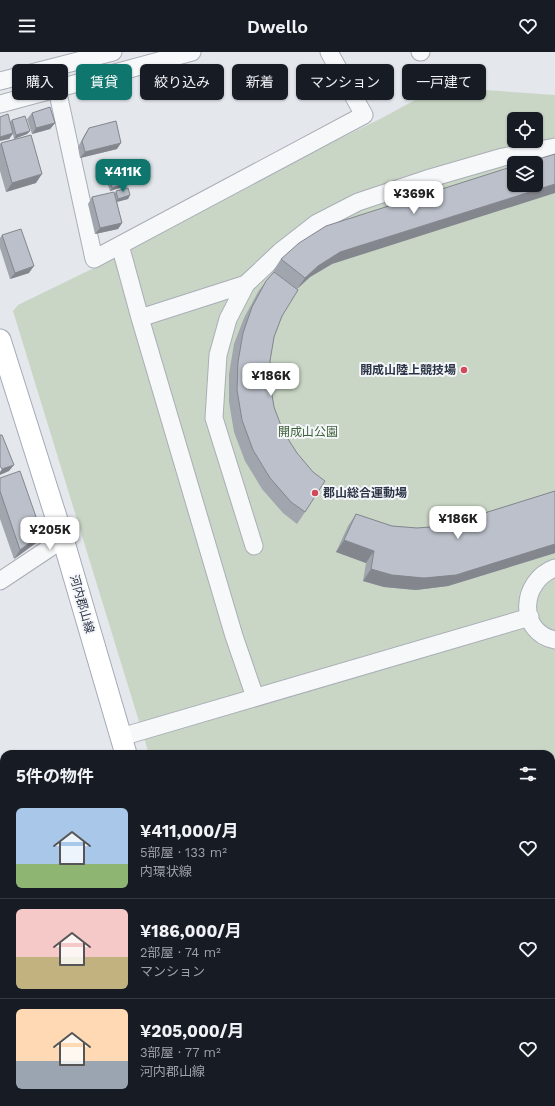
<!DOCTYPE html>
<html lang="ja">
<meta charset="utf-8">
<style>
:root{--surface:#171b24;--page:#242831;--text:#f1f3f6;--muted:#9ea1a6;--line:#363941;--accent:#0f766e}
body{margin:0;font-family:"Work Sans","Noto Sans JP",sans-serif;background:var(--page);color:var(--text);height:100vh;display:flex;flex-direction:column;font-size:15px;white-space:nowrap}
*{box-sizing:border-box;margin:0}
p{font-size:13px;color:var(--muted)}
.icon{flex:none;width:22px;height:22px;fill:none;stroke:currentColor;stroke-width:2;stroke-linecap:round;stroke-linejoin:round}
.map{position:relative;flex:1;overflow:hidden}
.panel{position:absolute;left:0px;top:698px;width:555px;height:356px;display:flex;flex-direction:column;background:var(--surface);border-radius:12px 12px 0 0;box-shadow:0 1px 3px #0004}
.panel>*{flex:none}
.guide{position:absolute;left:12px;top:12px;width:531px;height:36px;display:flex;gap:8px}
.controls{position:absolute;left:507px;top:60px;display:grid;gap:8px}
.controls a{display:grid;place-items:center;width:36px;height:36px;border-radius:6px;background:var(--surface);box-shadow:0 1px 3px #0004;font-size:20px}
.price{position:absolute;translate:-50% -34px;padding:0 9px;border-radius:8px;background:#fff;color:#222;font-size:13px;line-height:26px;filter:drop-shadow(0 1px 2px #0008)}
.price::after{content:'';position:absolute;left:50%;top:24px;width:12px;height:9px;margin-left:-6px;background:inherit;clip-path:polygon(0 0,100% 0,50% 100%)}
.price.selected{background:var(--accent);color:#fff}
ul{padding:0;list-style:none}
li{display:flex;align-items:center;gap:12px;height:100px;padding:0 16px}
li+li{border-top:1px solid var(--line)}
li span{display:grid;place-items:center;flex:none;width:112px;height:80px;border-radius:6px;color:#555}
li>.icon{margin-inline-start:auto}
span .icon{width:48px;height:48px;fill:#fffc;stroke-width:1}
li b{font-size:17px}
h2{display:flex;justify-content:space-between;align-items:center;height:48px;padding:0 16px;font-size:17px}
.tag{padding:0 14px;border-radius:6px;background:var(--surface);box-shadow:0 1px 3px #0004;font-size:14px;line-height:36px}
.tag.selected{background:var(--accent);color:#fff}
header{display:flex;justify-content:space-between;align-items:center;height:52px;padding:0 16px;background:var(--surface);font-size:18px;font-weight:600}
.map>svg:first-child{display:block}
.green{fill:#c9d6c5;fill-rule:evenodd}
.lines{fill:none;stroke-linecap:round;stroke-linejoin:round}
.minor-casing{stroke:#a9aeb7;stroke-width:19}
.major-casing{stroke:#a3abb8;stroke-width:23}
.minor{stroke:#f7f8fa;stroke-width:17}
.major{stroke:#fff;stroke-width:21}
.wall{fill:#a1a5ae}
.shaded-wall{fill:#83868d}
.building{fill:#bbc0ca;stroke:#83868d}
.poi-dot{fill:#d1495b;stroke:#f4f6f9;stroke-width:1.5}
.labels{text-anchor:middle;stroke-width:4;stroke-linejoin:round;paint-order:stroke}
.poi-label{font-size:12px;font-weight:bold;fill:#2b3445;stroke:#f4f6f9;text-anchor:end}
.park-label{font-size:12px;fill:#3f6138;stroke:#f4f6f9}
.street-label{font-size:12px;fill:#2b3445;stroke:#f4f6f9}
</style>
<header><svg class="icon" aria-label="menu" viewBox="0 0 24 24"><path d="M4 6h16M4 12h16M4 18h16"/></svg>Dwello<svg class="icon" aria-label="heart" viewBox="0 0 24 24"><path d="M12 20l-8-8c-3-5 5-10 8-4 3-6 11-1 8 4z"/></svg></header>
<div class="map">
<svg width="555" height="1054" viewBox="0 0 555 1054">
<rect width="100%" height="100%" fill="#e4e7ec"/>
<path class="green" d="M 443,35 L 555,43 L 555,1054 L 257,1054 L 256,1050 L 551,1050 L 551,702 L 149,702 L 13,259 L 18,253 L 100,213 L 219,146 L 384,65 L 433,38 ZM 514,67 L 536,67 L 536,89 L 514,89 ZM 514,111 L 536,111 L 536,133 L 514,133 Z"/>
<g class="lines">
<defs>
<path id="minor" d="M 420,0 L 421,0
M 0,29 L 113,0
M 57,37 L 94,207 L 364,63 L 329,0
M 0,52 L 192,0
M 120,193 L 140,266 L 234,584 L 255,645
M 140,266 L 246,232
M 254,494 L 214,366 L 218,303 L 228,267 L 246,232 L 281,199 L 317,171 L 358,150 L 427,127 L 503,105 L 555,95
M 555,516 C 520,529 517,580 555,588
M 0,529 L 63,487
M 121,685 L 530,565
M 0,815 L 4,821
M 121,1054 L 127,1050"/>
<path id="major" d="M 0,288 L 63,487 L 126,702
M 233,1050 L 234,1054"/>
</defs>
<use href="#minor" class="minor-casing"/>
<use href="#major" class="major-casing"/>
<use href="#minor" class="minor"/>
<use href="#major" class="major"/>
</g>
<path class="wall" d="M 32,61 L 55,71 L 50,77 L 32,82 L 27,67 Z
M 12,68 L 30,79 L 27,82 L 14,87 L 13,82 L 9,87 L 10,70 Z
M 89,76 L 117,97 L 80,106 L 78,95 L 85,82 Z
M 1,91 L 36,131 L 6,140 L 0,119 L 0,92 Z
M 107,118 L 126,134 L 110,139 L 104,122 Z
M 116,139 L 130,143 L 128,147 L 117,150 L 122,171 L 118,177 L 95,182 L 88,152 L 92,145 L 115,141 Z
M 2,183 L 29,221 L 10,227 L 0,196 L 0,186 Z
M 281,207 L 332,212 L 310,225 L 297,237 L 273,219 Z
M 266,229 L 282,264 L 274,285 L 270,309 L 270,331 L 274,355 L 305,460 L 297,472 L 283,461 L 262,437 L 245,409 L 234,380 L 229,350 L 229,322 L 234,292 L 244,266 L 258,240 Z
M 0,426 L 42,482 L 36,491 L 14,507 L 0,467 Z
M 555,439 L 555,501 L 448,534 L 416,538 L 384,535 L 363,529 L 366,511 L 336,500 L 348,474 L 356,462 L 392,474 L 417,476 L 443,474 Z
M 0,824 L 4,831 L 4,1017 L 0,1010 Z
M 26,1050 L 64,1050 L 60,1054 L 24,1054 L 26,1051 Z"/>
<path class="shaded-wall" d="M 55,71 L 50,77 L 32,82 L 36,76 Z
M 30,79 L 27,82 L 14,87 L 16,83 Z
M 13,81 L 9,87 L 0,89 L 0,85 Z
M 121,91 L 117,97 L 80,106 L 85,100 Z
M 42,122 L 36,131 L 6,140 L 12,131 Z
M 129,130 L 126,134 L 110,139 L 112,136 Z
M 555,132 L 555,141 L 332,212 L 310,225 L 297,237 L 305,226 L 318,214 L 340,200 Z
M 130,143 L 128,147 L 116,150 L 118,147 Z
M 122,171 L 118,177 L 95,182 L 100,176 Z
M 34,214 L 29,221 L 10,227 L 15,221 Z
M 14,413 L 9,419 L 0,423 L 0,420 L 2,417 Z
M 42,482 L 36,491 L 14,507 L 20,498 Z
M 344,488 L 374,499 L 366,511 L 336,500 Z
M 555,492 L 555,501 L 448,534 L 416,538 L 384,535 L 363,529 L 371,517 Z
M 192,1050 L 196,1050 L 193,1054 L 185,1054 Z"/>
<path class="building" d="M 50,55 L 55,71 L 36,76 L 32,61 Z
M 8,62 L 13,81 L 0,85 L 0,65 Z
M 25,64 L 30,79 L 16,83 L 12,68 Z
M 116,69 L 121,91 L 85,100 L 82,89 L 89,76 Z
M 31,83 L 42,122 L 12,131 L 1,91 Z
M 555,102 L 555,132 L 340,200 L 318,214 L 305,226 L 281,207 L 299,191 L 326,174 L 514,114 L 514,133 L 536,133 L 536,111 L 525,111 Z
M 123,113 L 129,130 L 112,136 L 107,118 Z
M 128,136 L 130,143 L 118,147 L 116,139 Z
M 114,140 L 122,171 L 100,176 L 92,145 Z
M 21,177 L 34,214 L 15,221 L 2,183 Z
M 274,220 L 298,238 L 282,264 L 274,285 L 270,309 L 270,331 L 274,355 L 283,379 L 297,401 L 313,420 L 325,429 L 305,460 L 291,450 L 270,426 L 253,398 L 242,368 L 237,338 L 238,310 L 243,281 L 252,255 L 266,229 Z
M 0,383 L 2,383 L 14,413 L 2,417 L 0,414 Z
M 20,419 L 42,482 L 20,498 L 0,439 L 0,426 Z
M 555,439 L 555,492 L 456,523 L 424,526 L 392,523 L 371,517 L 374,499 L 344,488 L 356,462 L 392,474 L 417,476 L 443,474 Z
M 0,824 L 4,831 L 4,992 L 0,986 Z
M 29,1050 L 62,1050 L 62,1051 L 58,1054 L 32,1054 Z
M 163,1050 L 192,1050 L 185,1054 L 157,1054 Z"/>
<g class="poi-dot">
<circle cx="464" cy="318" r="4"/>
<circle cx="315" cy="441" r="4"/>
</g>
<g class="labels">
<g class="poi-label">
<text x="456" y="322">開成山陸上競技場</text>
<text x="323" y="445" text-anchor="start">郡山総合運動場</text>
</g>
<g class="park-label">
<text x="308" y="384">開成山公園</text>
</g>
<g class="street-label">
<text transform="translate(82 552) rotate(74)" y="4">河内郡山線</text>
</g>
</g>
</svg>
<div class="controls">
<a><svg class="icon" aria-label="locate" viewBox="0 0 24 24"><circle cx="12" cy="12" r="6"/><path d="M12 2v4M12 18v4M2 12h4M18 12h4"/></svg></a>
<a><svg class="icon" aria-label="layers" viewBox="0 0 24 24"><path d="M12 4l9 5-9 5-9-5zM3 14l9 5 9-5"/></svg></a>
</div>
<b class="price selected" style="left:123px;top:141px">¥411K</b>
<b class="price" style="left:414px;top:163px">¥369K</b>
<b class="price" style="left:271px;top:345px">¥186K</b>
<b class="price" style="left:458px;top:488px">¥186K</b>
<b class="price" style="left:50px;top:499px">¥205K</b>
<div class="guide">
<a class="tag">購入</a>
<a class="tag selected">賃貸</a>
<a class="tag">絞り込み</a>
<a class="tag">新着</a>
<a class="tag">マンション</a>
<a class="tag">一戸建て</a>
</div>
<section class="panel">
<h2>5件の物件<svg class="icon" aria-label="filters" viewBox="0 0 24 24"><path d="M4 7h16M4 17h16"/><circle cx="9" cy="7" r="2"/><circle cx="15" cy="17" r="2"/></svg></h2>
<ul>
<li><span style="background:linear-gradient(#a9c7e8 70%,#8fb573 0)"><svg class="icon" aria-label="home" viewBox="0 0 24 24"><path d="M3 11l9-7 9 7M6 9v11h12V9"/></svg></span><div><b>¥411,000/月</b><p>5部屋 · 133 m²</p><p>内環状線</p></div><svg class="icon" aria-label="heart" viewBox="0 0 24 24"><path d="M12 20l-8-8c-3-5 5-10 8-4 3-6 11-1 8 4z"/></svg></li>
<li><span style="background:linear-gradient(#f6c9c9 60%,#c2b280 0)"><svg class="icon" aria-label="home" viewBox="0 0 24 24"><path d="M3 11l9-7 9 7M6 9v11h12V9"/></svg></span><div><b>¥186,000/月</b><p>2部屋 · 74 m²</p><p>マンション</p></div><svg class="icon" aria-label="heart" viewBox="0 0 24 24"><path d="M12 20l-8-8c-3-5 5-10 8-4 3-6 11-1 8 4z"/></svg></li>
<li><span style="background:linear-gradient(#ffd9b3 65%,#9aa5b1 0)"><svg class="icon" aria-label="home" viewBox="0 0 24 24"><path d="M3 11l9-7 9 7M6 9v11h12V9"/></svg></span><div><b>¥205,000/月</b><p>3部屋 · 77 m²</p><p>河内郡山線</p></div><svg class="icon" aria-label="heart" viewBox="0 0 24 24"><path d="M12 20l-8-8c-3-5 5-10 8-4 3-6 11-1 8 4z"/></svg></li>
</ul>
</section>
</div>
